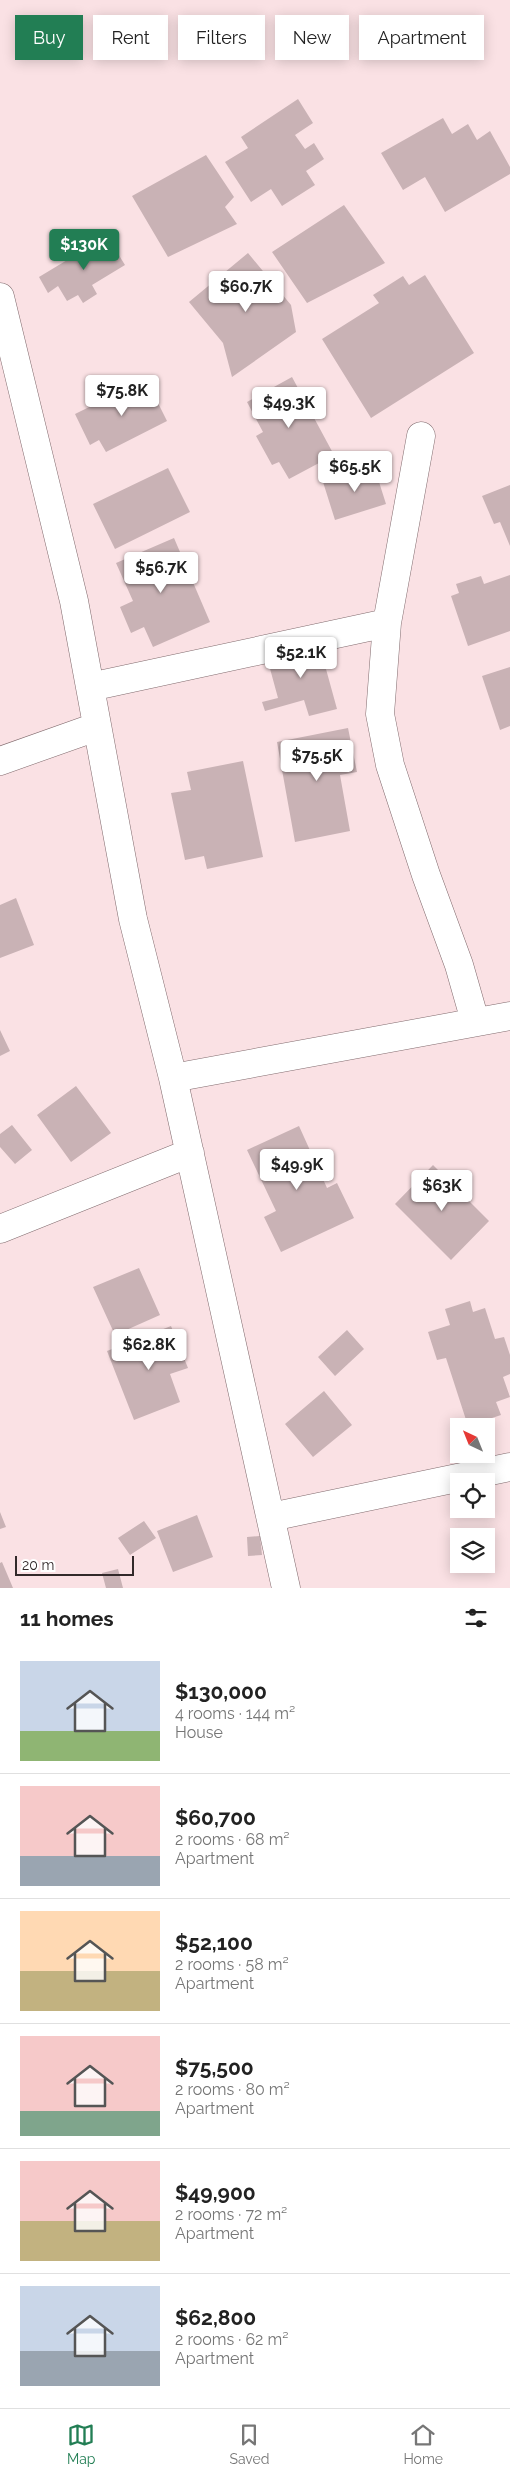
<!DOCTYPE html>
<meta charset="utf-8">
<style>
:root{--surface:#fff;--page:#f2f2f2;--text:#222;--muted:#767676;--line:#e0e0e0;--accent:#227e54}
body{margin:0;font-family:Raleway,sans-serif;background:var(--page);color:var(--text);height:100vh;display:flex;flex-direction:column;font-size:19px;white-space:nowrap}
*{box-sizing:border-box;margin:0}
p{font-size:16px;color:var(--muted)}
.icon{flex:none;width:28px;height:28px;fill:none;stroke:currentColor;stroke-width:2;stroke-linecap:round;stroke-linejoin:round}
.map{position:relative;height:1588px;overflow:hidden}
.sheet{display:flex;flex-direction:column;background:var(--surface);flex:1}
.sheet>*{flex:none}
.hud{position:absolute;left:15px;top:15px;width:480px;height:45px;display:flex;gap:10px}
.needle{width:32px;rotate:317deg}
.buttons{position:absolute;left:450px;top:1418px;display:grid;gap:10px}
.buttons a{display:grid;place-items:center;width:45px;height:45px;border-radius:0px;background:var(--surface);box-shadow:0 2px 12px #0003;font-size:25px}
.scale{position:absolute;left:15px;bottom:12px;width:119px;box-sizing:border-box;padding-left:5px;border:2px solid #32292a;border-top:0;font-size:14px;line-height:18px;white-space:nowrap;color:#32292a;-webkit-text-stroke:4px #fff;paint-order:stroke}
.price{position:absolute;translate:-50% -42px;padding:0 11px;border-radius:5px;background:#fff;color:#222;font-size:16px;line-height:32px;filter:drop-shadow(0 1px 2px #0008)}
.price::after{content:'';position:absolute;left:50%;top:30px;width:15px;height:11px;margin-left:-8px;background:inherit;clip-path:polygon(0 0,100% 0,50% 100%)}
.price.current{background:var(--accent);color:#fff}
ul{padding:0;list-style:none}
li{display:flex;align-items:center;gap:15px;height:125px;padding:0 20px}
li+li{border-top:1px solid var(--line)}
li span{display:grid;place-items:center;flex:none;width:140px;height:100px;border-radius:0px;color:#555}
li>.icon{margin-inline-start:auto}
span .icon{width:60px;height:60px;fill:#fffc;stroke-width:1}
li b{font-size:21px}
h2{display:flex;justify-content:space-between;align-items:center;height:60px;padding:0 20px;font-size:21px}
.chip{padding:0 18px;border-radius:0px;background:var(--surface);box-shadow:0 2px 12px #0003;font-size:18px;line-height:45px}
.chip.current{background:var(--accent);color:#fff}
.tab-bar{display:flex;justify-content:space-around;align-items:center;height:70px;border-top:1px solid var(--line);background:var(--surface);font-size:14px;color:var(--muted)}
.tab-bar a{display:grid;justify-items:center;gap:2px}
.tab-bar .current{color:var(--accent)}
.map>svg:first-child{display:block}
.building{fill:#c9b2b5}
.lines{fill:none;stroke-linecap:round;stroke-linejoin:round}
.street-casing{stroke:#816b6e;stroke-width:29}
.street{stroke:#fff;stroke-width:28}
</style>
<div class="map">
<svg width="510" height="1588" viewBox="0 0 510 1588">
<rect width="100%" height="100%" fill="#fae1e4"/>
<path class="building" d="M 298,99 L 313,123 L 295,135 L 305,149 L 314,143 L 324,159 L 306,171 L 315,185 L 282,206 L 271,189 L 251,202 L 225,162 L 248,148 L 241,137 Z
M 443,118 L 452,134 L 468,124 L 477,140 L 490,131 L 510,167 L 510,174 L 445,212 L 425,177 L 403,190 L 381,153 Z
M 206,155 L 234,197 L 225,207 L 237,224 L 168,257 L 132,196 Z
M 344,205 L 385,263 L 307,303 L 272,252 Z
M 107,236 L 125,265 L 92,285 L 97,294 L 83,303 L 78,295 L 67,301 L 58,286 L 48,293 L 39,277 Z
M 248,253 L 291,305 L 296,332 L 232,377 L 223,343 L 189,302 Z
M 425,275 L 474,353 L 371,418 L 322,339 L 379,303 L 373,295 L 403,276 L 409,285 Z
M 292,377 L 334,455 L 289,479 L 279,462 L 272,465 L 256,436 L 263,432 L 247,402 Z
M 146,379 L 167,421 L 106,452 L 99,440 L 90,445 L 75,414 Z
M 374,466 L 386,504 L 335,520 L 323,482 Z
M 168,468 L 190,512 L 115,549 L 93,504 Z
M 510,485 L 510,546 L 500,522 L 494,524 L 482,496 Z
M 174,538 L 210,622 L 153,647 L 144,627 L 131,633 L 120,607 L 133,601 L 116,563 Z
M 510,575 L 510,631 L 468,646 L 451,596 L 459,593 L 456,584 L 481,576 L 484,584 Z
M 318,640 L 337,709 L 309,716 L 304,700 L 265,711 L 262,702 L 278,698 L 266,654 Z
M 510,667 L 510,726 L 500,730 L 482,676 Z
M 348,728 L 357,772 L 340,775 L 350,831 L 295,842 L 277,742 Z
M 243,761 L 263,857 L 207,869 L 204,856 L 185,860 L 171,793 L 191,790 L 187,772 Z
M 16,898 L 34,945 L 0,958 L 0,905 Z
M 0,1030 L 10,1051 L 0,1056 Z
M 76,1086 L 111,1133 L 71,1162 L 37,1115 Z
M 12,1125 L 32,1150 L 15,1164 L 0,1147 L 0,1134 Z
M 299,1126 L 327,1188 L 337,1183 L 354,1218 L 281,1252 L 264,1217 L 276,1211 L 247,1150 Z
M 433,1165 L 489,1221 L 451,1260 L 395,1204 Z
M 139,1268 L 160,1315 L 115,1335 L 93,1287 Z
M 470,1301 L 473,1312 L 485,1308 L 495,1339 L 504,1337 L 510,1355 L 510,1374 L 503,1377 L 510,1397 L 496,1402 L 501,1415 L 468,1426 L 446,1358 L 437,1360 L 428,1332 L 450,1325 L 445,1309 Z
M 171,1326 L 188,1368 L 170,1374 L 180,1402 L 134,1420 L 107,1351 Z
M 347,1330 L 364,1349 L 335,1376 L 318,1357 Z
M 324,1391 L 352,1425 L 313,1457 L 285,1424 Z
M 0,1512 L 6,1527 L 0,1529 Z
M 197,1515 L 213,1557 L 173,1572 L 157,1531 Z
M 144,1521 L 156,1538 L 130,1555 L 118,1538 Z
M 260,1536 L 262,1555 L 248,1556 L 247,1537 Z
M 2,1562 L 13,1588 L 0,1588 L 0,1563 Z
M 118,1569 L 123,1588 L 106,1588 L 102,1573 Z"/>
<g class="lines">
<defs>
<path id="street" d="M 0,297 L 74,601 L 133,919 L 173,1078 L 286,1588
M 421,436 L 387,623 L 380,714 L 390,765 L 426,875 L 459,965 L 475,1021
M 90,687 L 387,623
M 0,761 L 96,727
M 173,1078 L 510,1016
M 0,1229 L 190,1153
M 271,1517 L 510,1467"/>
</defs>
<use href="#street" class="street-casing"/>
<use href="#street" class="street"/>
</g>
</svg>
<div class="buttons">
<a><svg class="needle" viewBox="-14 -14 28 28"><path d="M0-13l5 13h-10z" fill="#e53935"/><path d="M0 13l5-13h-10z" fill="#767676"/></svg></a>
<a><svg class="icon" aria-label="locate" viewBox="0 0 24 24"><circle cx="12" cy="12" r="6"/><path d="M12 2v4M12 18v4M2 12h4M18 12h4"/></svg></a>
<a><svg class="icon" aria-label="layers" viewBox="0 0 24 24"><path d="M12 4l9 5-9 5-9-5zM3 14l9 5 9-5"/></svg></a>
</div>
<div class="scale">20 m</div>
<b class="price current" style="left:84px;top:271px">$130K</b>
<b class="price" style="left:246px;top:313px">$60.7K</b>
<b class="price" style="left:122px;top:417px">$75.8K</b>
<b class="price" style="left:289px;top:429px">$49.3K</b>
<b class="price" style="left:355px;top:493px">$65.5K</b>
<b class="price" style="left:161px;top:594px">$56.7K</b>
<b class="price" style="left:301px;top:679px">$52.1K</b>
<b class="price" style="left:317px;top:782px">$75.5K</b>
<b class="price" style="left:297px;top:1191px">$49.9K</b>
<b class="price" style="left:442px;top:1212px">$63K</b>
<b class="price" style="left:149px;top:1371px">$62.8K</b>
<div class="hud">
<a class="chip current">Buy</a>
<a class="chip">Rent</a>
<a class="chip">Filters</a>
<a class="chip">New</a>
<a class="chip">Apartment</a>
</div>
</div>
<section class="sheet">
<h2>11 homes<svg class="icon" aria-label="filters" viewBox="0 0 24 24"><path d="M4 7h16M4 17h16"/><circle cx="9" cy="7" r="2"/><circle cx="15" cy="17" r="2"/></svg></h2>
<ul>
<li><span style="background:linear-gradient(#c9d6e8 70%,#8fb573 0)"><svg class="icon" aria-label="home" viewBox="0 0 24 24"><path d="M3 11l9-7 9 7M6 9v11h12V9"/></svg></span><div><b>$130,000</b><p>4 rooms · 144 m²</p><p>House</p></div></li>
<li><span style="background:linear-gradient(#f6c9c9 70%,#9aa5b1 0)"><svg class="icon" aria-label="home" viewBox="0 0 24 24"><path d="M3 11l9-7 9 7M6 9v11h12V9"/></svg></span><div><b>$60,700</b><p>2 rooms · 68 m²</p><p>Apartment</p></div></li>
<li><span style="background:linear-gradient(#ffd9b3 60%,#c2b280 0)"><svg class="icon" aria-label="home" viewBox="0 0 24 24"><path d="M3 11l9-7 9 7M6 9v11h12V9"/></svg></span><div><b>$52,100</b><p>2 rooms · 58 m²</p><p>Apartment</p></div></li>
<li><span style="background:linear-gradient(#f6c9c9 75%,#7fa58c 0)"><svg class="icon" aria-label="home" viewBox="0 0 24 24"><path d="M3 11l9-7 9 7M6 9v11h12V9"/></svg></span><div><b>$75,500</b><p>2 rooms · 80 m²</p><p>Apartment</p></div></li>
<li><span style="background:linear-gradient(#f6c9c9 60%,#c2b280 0)"><svg class="icon" aria-label="home" viewBox="0 0 24 24"><path d="M3 11l9-7 9 7M6 9v11h12V9"/></svg></span><div><b>$49,900</b><p>2 rooms · 72 m²</p><p>Apartment</p></div></li>
<li><span style="background:linear-gradient(#c9d6e8 65%,#9aa5b1 0)"><svg class="icon" aria-label="home" viewBox="0 0 24 24"><path d="M3 11l9-7 9 7M6 9v11h12V9"/></svg></span><div><b>$62,800</b><p>2 rooms · 62 m²</p><p>Apartment</p></div></li>
</ul>
</section>
<nav class="tab-bar">
<a class="current"><svg class="icon" aria-label="map" viewBox="0 0 24 24"><path d="M3 6l6-2 6 2 6-2v14l-6 2-6-2-6 2zM9 4v14M15 6v14"/></svg>Map</a>
<a><svg class="icon" aria-label="saved" viewBox="0 0 24 24"><path d="M7 4h10v16l-5-4-5 4z"/></svg>Saved</a>
<a><svg class="icon" aria-label="home" viewBox="0 0 24 24"><path d="M3 11l9-7 9 7M6 9v11h12V9"/></svg>Home</a>
</nav>
